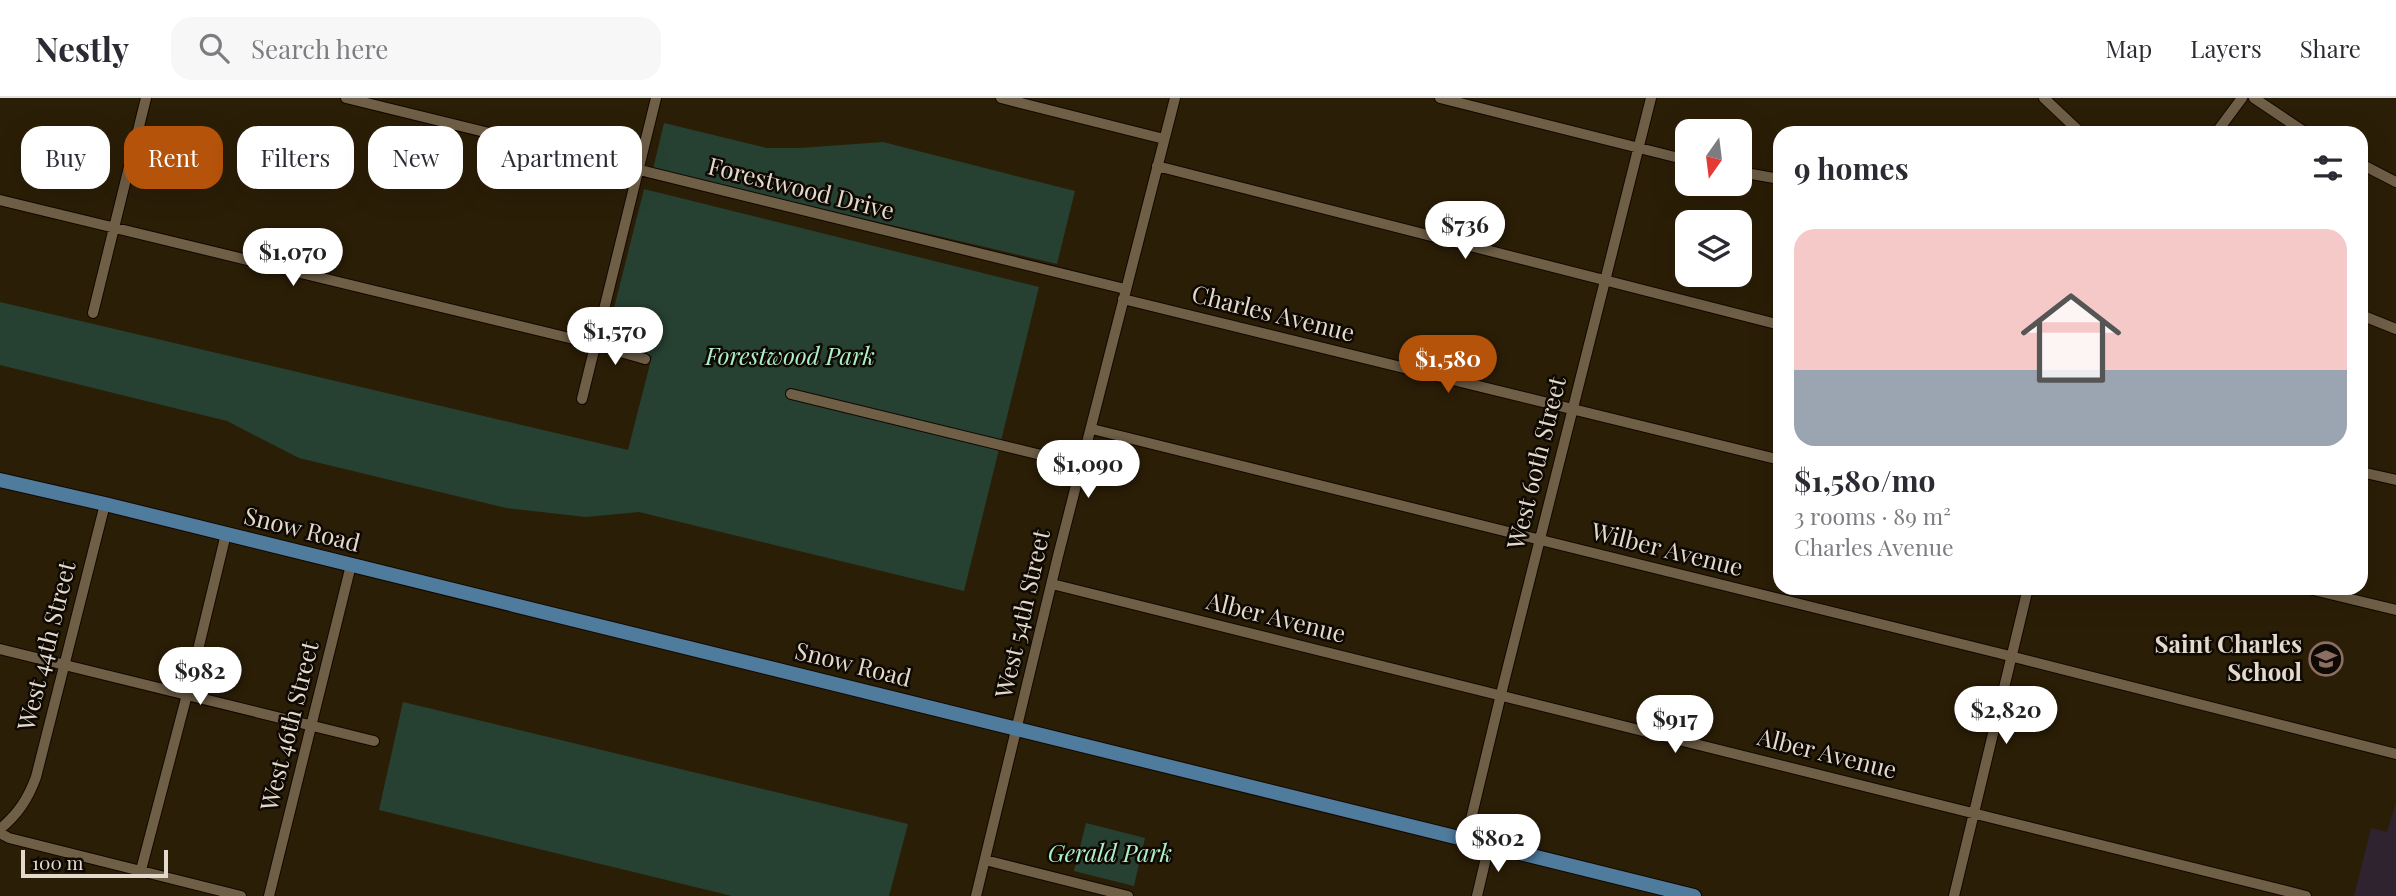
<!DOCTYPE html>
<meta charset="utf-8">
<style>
:root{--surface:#fff;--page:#f7f7f7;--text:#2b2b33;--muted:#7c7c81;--line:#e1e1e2;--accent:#b45309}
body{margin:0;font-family:"Playfair Display",serif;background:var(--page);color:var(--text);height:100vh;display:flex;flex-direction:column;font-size:26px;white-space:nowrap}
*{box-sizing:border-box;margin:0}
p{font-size:23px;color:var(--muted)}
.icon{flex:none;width:38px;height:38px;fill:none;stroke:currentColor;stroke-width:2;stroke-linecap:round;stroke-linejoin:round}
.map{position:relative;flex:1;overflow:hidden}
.details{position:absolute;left:1773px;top:28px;width:595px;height:469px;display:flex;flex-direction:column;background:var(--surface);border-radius:21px;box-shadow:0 7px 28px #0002}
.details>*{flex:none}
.guide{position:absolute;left:21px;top:28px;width:665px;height:63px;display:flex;gap:14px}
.needle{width:46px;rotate:194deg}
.buttons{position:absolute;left:1675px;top:21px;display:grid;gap:14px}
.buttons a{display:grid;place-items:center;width:77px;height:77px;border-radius:14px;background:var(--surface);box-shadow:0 7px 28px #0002;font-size:35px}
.scale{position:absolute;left:21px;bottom:18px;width:147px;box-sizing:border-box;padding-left:7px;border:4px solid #e3d9cc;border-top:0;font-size:19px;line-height:24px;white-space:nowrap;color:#e3d9cc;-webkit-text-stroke:5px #0f0903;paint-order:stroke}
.price{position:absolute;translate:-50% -60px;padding:0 16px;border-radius:24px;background:#fff;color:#222;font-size:23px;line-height:46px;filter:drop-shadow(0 2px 4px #0008)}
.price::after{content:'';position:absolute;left:50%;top:42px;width:21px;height:16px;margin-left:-10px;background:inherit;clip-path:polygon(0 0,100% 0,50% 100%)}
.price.current{background:var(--accent);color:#fff}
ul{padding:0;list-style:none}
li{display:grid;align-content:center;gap:14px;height:371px;padding:0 21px}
li span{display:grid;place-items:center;height:217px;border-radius:21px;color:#555}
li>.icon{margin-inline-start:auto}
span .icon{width:126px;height:126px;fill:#fffc;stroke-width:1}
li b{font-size:30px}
h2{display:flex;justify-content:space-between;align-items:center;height:84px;padding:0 21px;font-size:30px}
.tag{padding:0 24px;border-radius:21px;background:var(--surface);box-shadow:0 7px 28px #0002;font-size:24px;line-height:63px}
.tag.current{background:var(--accent);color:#fff}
header{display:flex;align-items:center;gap:42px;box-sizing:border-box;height:98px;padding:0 35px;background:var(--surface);border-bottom:2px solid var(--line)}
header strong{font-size:33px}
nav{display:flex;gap:38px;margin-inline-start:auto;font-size:24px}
.search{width:490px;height:63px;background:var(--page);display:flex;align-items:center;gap:18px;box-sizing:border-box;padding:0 24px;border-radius:21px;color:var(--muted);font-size:26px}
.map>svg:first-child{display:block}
.commercial{fill:#2f2330}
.green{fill:#264031}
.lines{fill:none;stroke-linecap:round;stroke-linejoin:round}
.minor-casing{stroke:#130700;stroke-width:12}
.major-casing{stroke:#130700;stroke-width:16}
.minor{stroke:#6f5f47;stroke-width:10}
.major{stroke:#4f7b9d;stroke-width:14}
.labels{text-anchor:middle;stroke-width:5;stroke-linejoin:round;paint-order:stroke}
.street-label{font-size:24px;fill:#e3d9cc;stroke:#0f0903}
.park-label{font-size:24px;font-style:italic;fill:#adf0c9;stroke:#0f0903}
.poi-label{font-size:24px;font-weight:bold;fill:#e3d9cc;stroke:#0f0903;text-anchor:end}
</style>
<header>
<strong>Nestly</strong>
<div class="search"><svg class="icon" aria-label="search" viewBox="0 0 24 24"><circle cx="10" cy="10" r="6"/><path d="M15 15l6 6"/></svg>Search here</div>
<nav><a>Map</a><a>Layers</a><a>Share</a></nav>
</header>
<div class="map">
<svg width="2396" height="798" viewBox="0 0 2396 798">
<rect width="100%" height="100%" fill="#2b1e07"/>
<path class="commercial" d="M 2396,704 L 2396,798 L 2354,798 L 2371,730 L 2387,734 Z"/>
<path class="green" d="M 664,25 L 767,50 L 800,50 L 883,44 L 1075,93 L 1057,166 L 653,71 Z
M 644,91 L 1039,189 L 964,493 L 639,414 L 586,419 L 506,410 L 299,360 L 227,323 L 0,267 L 0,204 L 628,352 L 652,258 L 605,246 Z
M 403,604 L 908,726 L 889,798 L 732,798 L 379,712 Z
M 1086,725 L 1145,740 L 1134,788 L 1074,773 Z"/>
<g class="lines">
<defs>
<path id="minor" d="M 346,0 L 1125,191
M 1001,0 L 1164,41
M 1440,0 L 1687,62
M 2044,0 L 2081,35
M 2254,0 L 2306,35
M 2216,35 L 2242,0
M 2361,66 L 2396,84
M 1157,68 L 1780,227
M 1740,74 L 1780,81
M 0,102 L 586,244 L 645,261
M 1123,201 L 1780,362
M 93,215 L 146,0
M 2361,217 L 2396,231
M 791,296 L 1082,367
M 582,301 L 656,0
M 1092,331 L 2002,556 L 2396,656
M 2361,374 L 2396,382
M 1052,486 L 2306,798
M 2305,490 L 2396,512
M 0,551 L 374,643
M 0,731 C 18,716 28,701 36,679 L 105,406
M 0,735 L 9,740 L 241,798
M 1466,742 L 1503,588 L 1651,0
M 985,762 L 1128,798
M 141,772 L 189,589 L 226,436
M 269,798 L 351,467
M 976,798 L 1058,458 L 1175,0
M 1477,798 L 1489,747
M 1954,798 L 2028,490"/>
<path id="major" d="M 0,382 L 105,406 L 1694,798"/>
</defs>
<use href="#minor" class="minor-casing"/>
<use href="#major" class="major-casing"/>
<use href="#minor" class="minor"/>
<use href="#major" class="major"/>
</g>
<defs>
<symbol id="school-ring" viewBox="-11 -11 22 22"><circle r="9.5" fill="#0f0903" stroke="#8d6e63" stroke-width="1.5"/><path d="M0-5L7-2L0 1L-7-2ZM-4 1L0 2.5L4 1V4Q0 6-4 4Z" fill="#8d6e63"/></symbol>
</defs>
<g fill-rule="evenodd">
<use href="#school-ring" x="2307" y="542" width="38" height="38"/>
</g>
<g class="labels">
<g class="street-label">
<text transform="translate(801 91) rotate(14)" y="8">Forestwood Drive</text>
<text transform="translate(1273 216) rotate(14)" y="8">Charles Avenue</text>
<text transform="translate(1537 365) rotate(-76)" y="8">West 60th Street</text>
<text transform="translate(302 432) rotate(14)" y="8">Snow Road</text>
<text transform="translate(1667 452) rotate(14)" y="8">Wilber Avenue</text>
<text transform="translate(1023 516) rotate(-77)" y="8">West 54th Street</text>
<text transform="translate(1276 520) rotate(14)" y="8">Alber Avenue</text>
<text transform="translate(47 548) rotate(-76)" y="8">West 44th Street</text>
<text transform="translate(853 567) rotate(14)" y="8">Snow Road</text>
<text transform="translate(290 628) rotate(-76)" y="8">West 46th Street</text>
<text transform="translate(1827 656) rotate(14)" y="8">Alber Avenue</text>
</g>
<g class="park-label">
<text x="790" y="267">Forestwood Park</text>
<text x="1110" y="764">Gerald Park</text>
</g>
<g class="poi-label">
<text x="2302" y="555">Saint Charles<tspan x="2302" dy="28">School</tspan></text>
</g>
</g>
</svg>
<div class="buttons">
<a><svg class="needle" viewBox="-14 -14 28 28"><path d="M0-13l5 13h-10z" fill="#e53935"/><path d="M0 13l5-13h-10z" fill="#7c7c81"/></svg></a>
<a><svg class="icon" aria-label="layers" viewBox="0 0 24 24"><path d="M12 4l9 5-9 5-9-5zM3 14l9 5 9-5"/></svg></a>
</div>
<div class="scale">100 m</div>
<b class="price" style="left:1465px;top:163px">$736</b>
<b class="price" style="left:293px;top:190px">$1,070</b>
<b class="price" style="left:615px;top:269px">$1,570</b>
<b class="price current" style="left:1448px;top:297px">$1,580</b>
<b class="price" style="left:1088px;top:402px">$1,090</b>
<b class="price" style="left:200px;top:609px">$982</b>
<b class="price" style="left:2006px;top:648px">$2,820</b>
<b class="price" style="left:1675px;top:657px">$917</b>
<b class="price" style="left:1498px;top:776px">$802</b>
<div class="guide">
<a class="tag">Buy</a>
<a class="tag current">Rent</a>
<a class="tag">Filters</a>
<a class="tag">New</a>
<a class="tag">Apartment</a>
</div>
<section class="details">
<h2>9 homes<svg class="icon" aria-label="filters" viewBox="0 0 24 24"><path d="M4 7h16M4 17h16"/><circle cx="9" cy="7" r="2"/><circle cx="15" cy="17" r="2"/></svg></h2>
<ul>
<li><span style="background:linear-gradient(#f6c9c9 65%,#9aa5b1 0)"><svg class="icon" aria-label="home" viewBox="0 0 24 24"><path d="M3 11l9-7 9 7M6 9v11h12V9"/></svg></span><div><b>$1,580/mo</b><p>3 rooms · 89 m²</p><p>Charles Avenue</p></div></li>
</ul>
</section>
</div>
